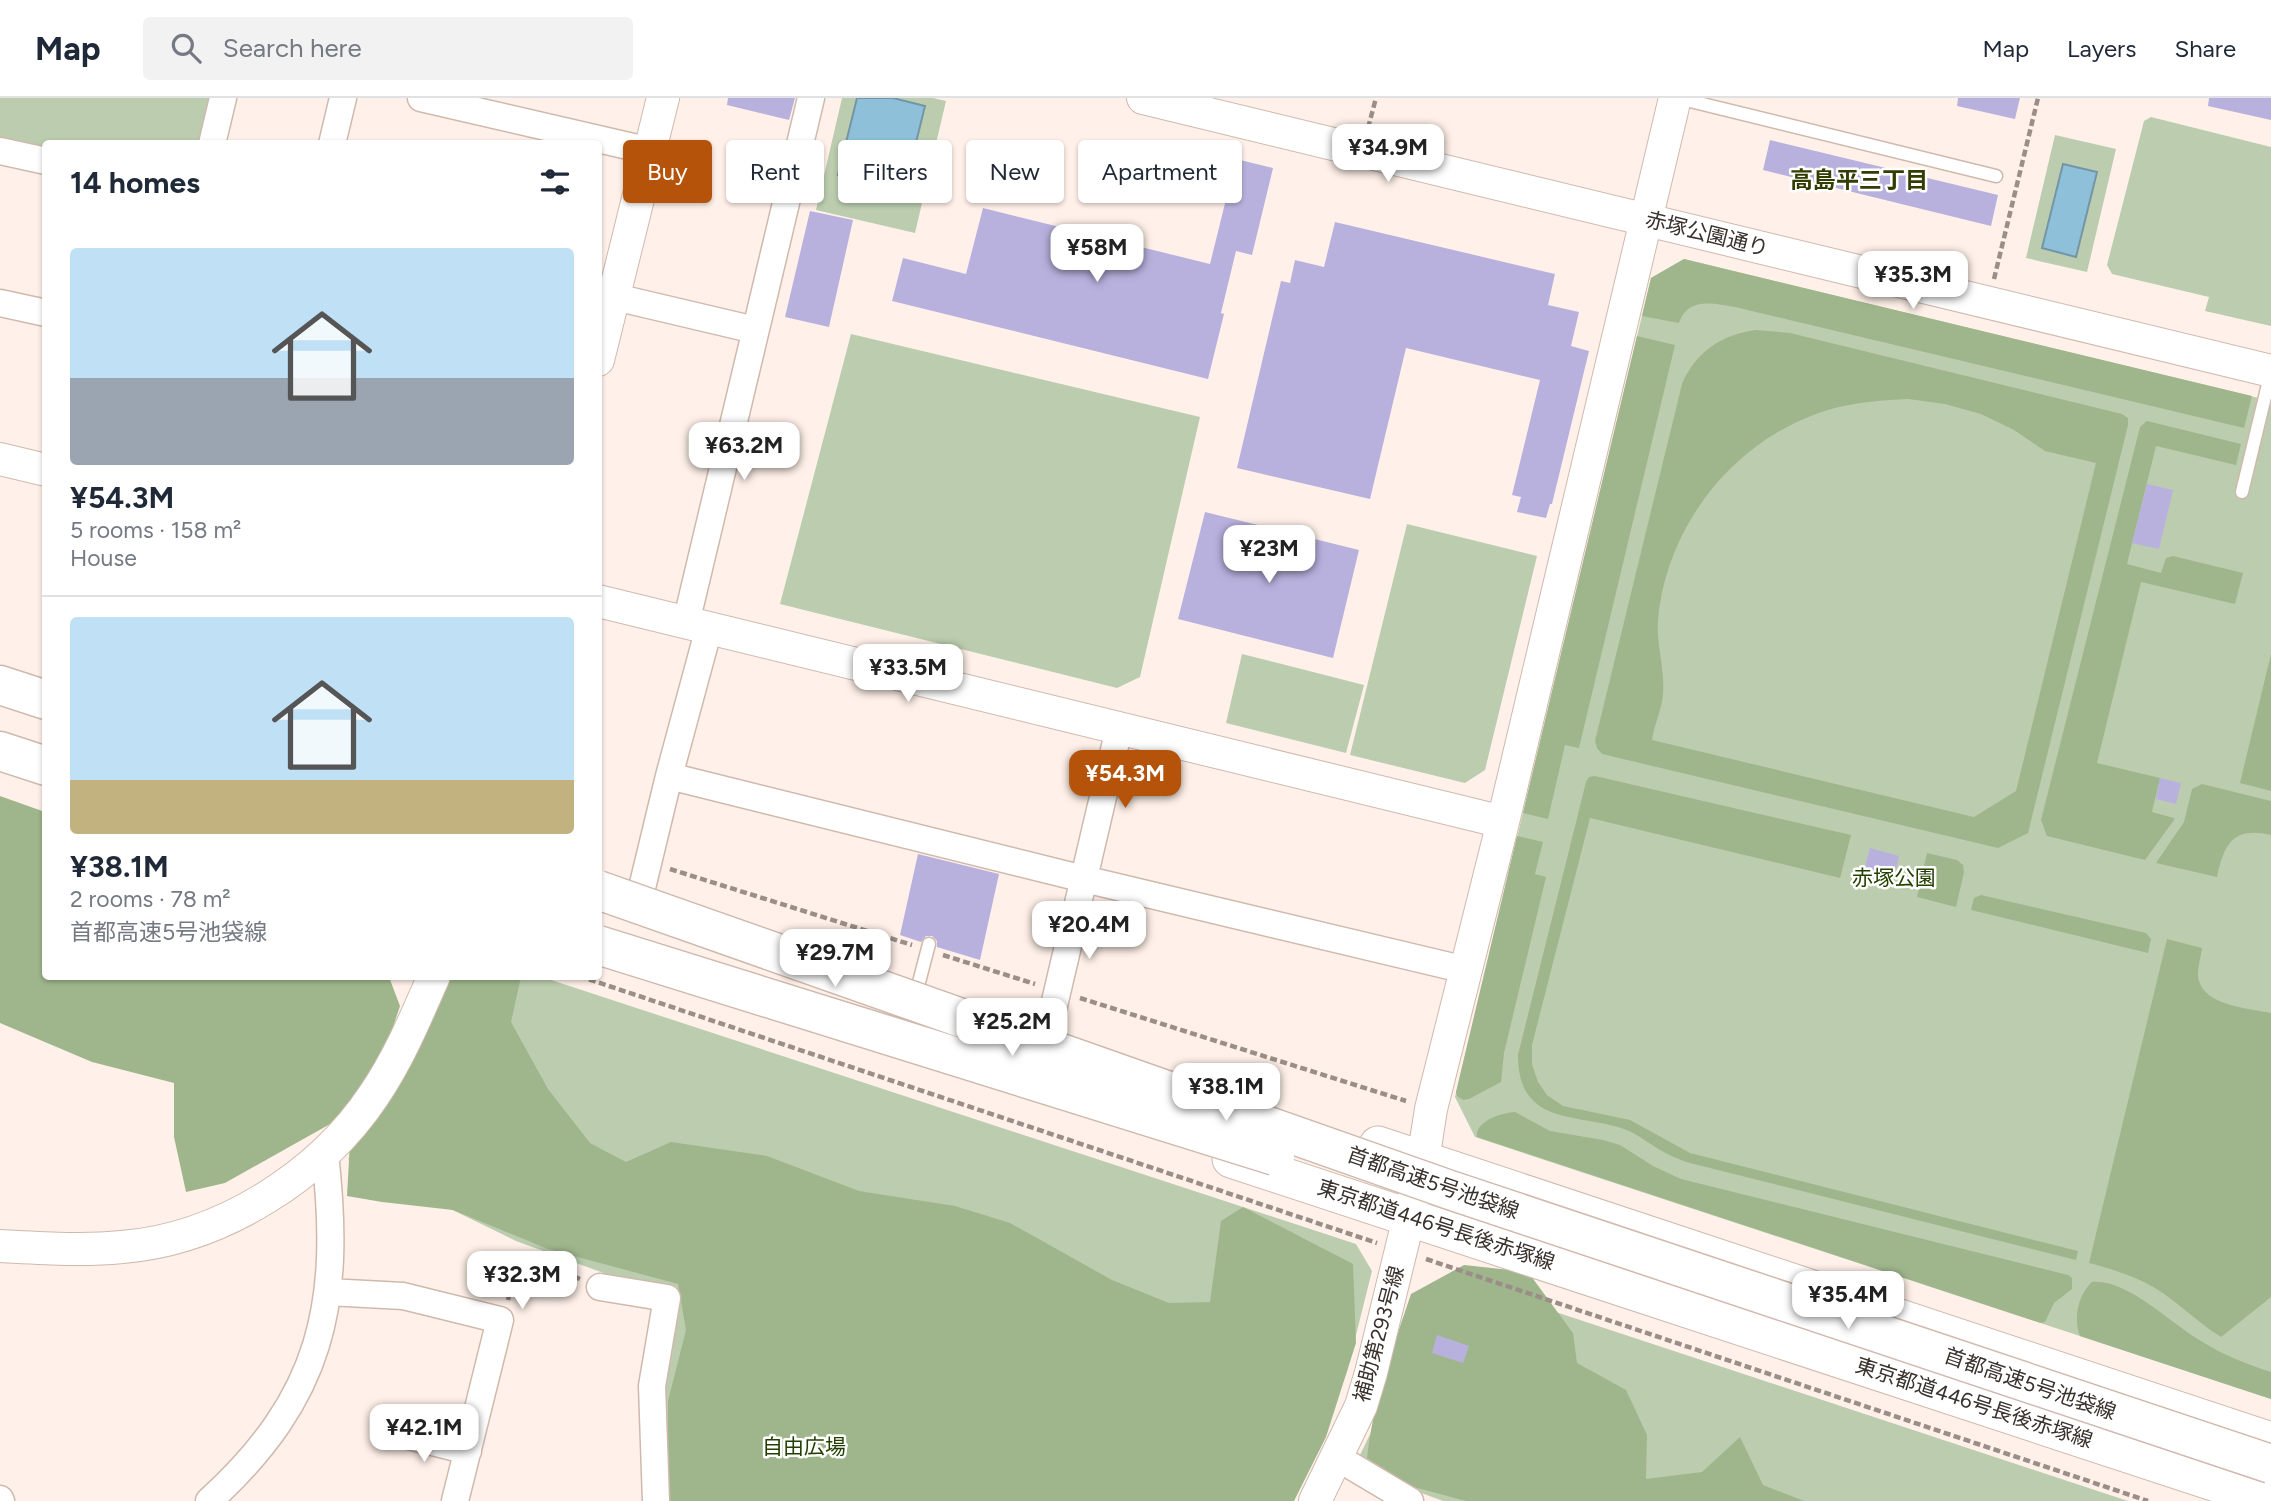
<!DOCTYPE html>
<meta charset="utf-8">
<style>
:root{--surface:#fff;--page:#f2f2f3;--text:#1f2937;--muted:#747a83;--line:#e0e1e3;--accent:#b45309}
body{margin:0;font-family:Figtree,"Noto Sans JP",sans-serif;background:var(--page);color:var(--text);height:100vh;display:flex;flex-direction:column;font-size:26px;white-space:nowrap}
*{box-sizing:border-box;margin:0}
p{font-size:23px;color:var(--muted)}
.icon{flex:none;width:38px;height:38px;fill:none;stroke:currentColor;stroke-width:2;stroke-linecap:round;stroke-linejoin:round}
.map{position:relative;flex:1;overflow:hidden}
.sheet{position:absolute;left:42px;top:42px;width:560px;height:840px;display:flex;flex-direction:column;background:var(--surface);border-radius:7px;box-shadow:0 2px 5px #0004}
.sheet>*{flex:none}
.hud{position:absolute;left:623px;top:42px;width:665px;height:63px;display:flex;gap:14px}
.price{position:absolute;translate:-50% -60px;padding:0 16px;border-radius:14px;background:#fff;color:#222;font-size:23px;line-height:46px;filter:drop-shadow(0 2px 4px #0008)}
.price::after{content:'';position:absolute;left:50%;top:42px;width:21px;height:16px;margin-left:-10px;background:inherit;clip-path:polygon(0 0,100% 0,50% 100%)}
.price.current{background:var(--accent);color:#fff}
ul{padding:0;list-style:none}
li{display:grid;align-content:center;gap:14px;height:371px;padding:0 28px}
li+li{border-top:2px solid var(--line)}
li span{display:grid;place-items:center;height:217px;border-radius:7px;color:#555}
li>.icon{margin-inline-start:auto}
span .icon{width:126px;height:126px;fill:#fffc;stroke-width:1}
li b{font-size:30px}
h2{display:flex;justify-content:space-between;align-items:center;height:84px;padding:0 28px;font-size:30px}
.pill{padding:0 24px;border-radius:7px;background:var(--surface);box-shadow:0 2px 5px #0004;font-size:24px;line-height:63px}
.pill.current{background:var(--accent);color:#fff}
header{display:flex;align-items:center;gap:42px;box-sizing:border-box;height:98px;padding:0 35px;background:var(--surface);border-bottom:2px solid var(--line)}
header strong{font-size:33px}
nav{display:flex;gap:38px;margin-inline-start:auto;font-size:24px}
.search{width:490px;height:63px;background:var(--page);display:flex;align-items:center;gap:18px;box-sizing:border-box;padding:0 24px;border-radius:7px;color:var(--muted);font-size:26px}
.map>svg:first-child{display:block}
.green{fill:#bbcdae}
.forest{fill:#9fb68c;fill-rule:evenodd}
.water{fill:#8ec0da;stroke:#7495a6;stroke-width:2}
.building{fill:#b8b1de}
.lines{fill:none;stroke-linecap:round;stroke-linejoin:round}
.service-casing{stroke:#cfb9ad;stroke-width:15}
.minor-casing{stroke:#cfb9ad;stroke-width:29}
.tertiary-casing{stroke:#cfb9ad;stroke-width:34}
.secondary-casing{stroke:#cfb9ad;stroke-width:39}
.motorway-casing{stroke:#cfb9ad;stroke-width:41}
.path{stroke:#9a8f88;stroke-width:4.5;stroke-dasharray:7 3.5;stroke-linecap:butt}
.service{stroke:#fff;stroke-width:12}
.minor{stroke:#fff;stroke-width:26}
.tertiary{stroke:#fff;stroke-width:32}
.secondary{stroke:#fff;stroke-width:37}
.motorway{stroke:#fff;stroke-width:38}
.motorway-bridge-casing{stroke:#cfb9ad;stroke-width:41;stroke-linecap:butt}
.motorway-bridge{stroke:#fff;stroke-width:38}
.labels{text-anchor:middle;stroke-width:5;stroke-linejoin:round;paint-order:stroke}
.street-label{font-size:21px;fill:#39312c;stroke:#fff}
.park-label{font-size:21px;fill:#244000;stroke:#fff}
.neighbourhood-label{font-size:23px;font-weight:bold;fill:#323d01;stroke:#fff}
</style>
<header>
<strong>Map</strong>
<div class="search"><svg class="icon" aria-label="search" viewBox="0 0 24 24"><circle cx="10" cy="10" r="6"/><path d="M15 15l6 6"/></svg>Search here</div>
<nav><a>Map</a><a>Layers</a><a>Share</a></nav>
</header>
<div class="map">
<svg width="2271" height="1403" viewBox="0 0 2271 1403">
<rect width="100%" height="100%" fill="#fff1e9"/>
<path class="green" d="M 0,0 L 216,0 L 205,45 L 46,46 L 45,53 L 0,42 Z
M 842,0 L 933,0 L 946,3 L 915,135 L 816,112 Z
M 2151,19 L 2271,49 L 2271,228 L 2205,213 L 2209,199 L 2112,176 L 2107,167 L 2144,23 Z
M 2055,37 L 2116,51 L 2087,174 L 2026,160 Z
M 1684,161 L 2271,303 L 2271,1301 L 1475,1039 L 1455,999 L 1651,180 Z
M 851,236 L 1200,319 L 1140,579 L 1117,590 L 780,506 Z
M 1407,426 L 1537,458 L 1485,672 L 1465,685 L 1350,657 Z
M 1242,556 L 1364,587 L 1346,655 L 1226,625 Z
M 458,879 L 542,879 L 1356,1146 L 1372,1173 L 1347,1273 L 1333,1313 L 666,1403 L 663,1273 L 677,1189 L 609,1177 L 516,1143 L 348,1061 L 372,1034 Z
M 1447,1178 L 2128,1403 L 1443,1403 L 1416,1393 L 1359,1359 Z"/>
<path class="forest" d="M 1684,161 L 2252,298 L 2244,330 L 1735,209 C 1712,205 1688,199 1679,225 L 1642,218 L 1651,180 Z
M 1756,232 L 1790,235 L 2122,316 L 2128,320 L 2128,327 L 2028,735 L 1998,750 L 1602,656 L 1597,650 L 1595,643 L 1682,286 C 1695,254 1723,236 1756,232 ZM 1908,301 L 1945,306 L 1981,316 L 2014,332 L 2045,353 L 2096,365 L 2016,693 L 1974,719 L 1652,642 C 1654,627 1662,611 1663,596 C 1665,571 1656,546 1658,522 C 1667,423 1739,336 1835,310 C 1859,304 1883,302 1908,301 Z
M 1637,238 L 1675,247 L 1579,650 L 1565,647 L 1548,721 L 1523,715 Z
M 2147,323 L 2241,346 L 2236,367 L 2156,348 L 2127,466 L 2161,475 L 2166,460 L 2173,458 L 2243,475 L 2235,506 L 2141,484 L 2097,665 L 2160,680 L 2152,714 L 2174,720 L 2174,722 L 2145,762 L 2047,738 L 2041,722 L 2140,329 Z
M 2271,556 L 2271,693 L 2240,685 Z
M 1595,678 L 1851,737 L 1840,780 L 1590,720 L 1532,947 L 1532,966 L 1538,984 L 1547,997 L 1563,1008 L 1630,1022 L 1690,1055 L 2078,1153 L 2076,1162 L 1686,1064 C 1678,1061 1669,1057 1662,1053 C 1649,1046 1638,1036 1624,1031 C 1578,1015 1518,1029 1518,957 L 1586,684 L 1589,679 Z
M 2202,686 L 2271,703 L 2271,737 C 2233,728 2224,746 2217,779 L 2156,765 L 2184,724 L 2192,691 Z
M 0,698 L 45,714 L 46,878 L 389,879 L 400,908 L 384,956 L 339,1021 L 225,1085 L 186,1094 L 174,1039 L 174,985 L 92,964 L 0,925 Z
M 1517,738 L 1543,744 L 1535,776 L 1546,779 L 1504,955 L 1501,984 L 1469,1001 L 1463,1002 L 1457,998 L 1456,994 Z
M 1927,755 L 1957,762 L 1963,767 L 1964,774 L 1956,809 L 1917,799 Z
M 1981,797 L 2146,835 L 2151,841 L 2148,855 L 1971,812 L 1974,800 Z
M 2167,841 L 2202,850 C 2201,858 2198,868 2198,877 C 2200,908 2248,910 2271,915 L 2271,1199 L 2221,1239 C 2197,1224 2178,1204 2155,1190 C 2134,1178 2112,1171 2089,1165 Z
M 452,879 L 521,879 L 511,924 L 548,991 L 590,1045 L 626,1064 L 671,1044 L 767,1058 L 859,1093 L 955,1108 L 1010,1125 L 1112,1182 L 1169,1205 L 1210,1204 L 1221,1123 L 1243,1109 L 1353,1166 L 1356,1245 L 1326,1339 L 1294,1403 L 668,1403 L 668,1303 L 686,1232 L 678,1186 L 548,1151 L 453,1112 L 382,1104 L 347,1098 L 350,1043 Z
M 1515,1014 L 1550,1033 L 1603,1042 L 1620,1047 L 1653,1068 L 1681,1081 L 2068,1177 L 2072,1180 L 2072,1191 L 2054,1205 L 2045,1224 L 2041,1225 L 1477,1039 C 1475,1023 1501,1015 1515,1014 Z
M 1464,1167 L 1528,1174 L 1573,1235 L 1577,1265 L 1626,1292 L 1647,1337 L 1646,1381 L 1702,1374 L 1740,1339 L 1763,1387 L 1804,1403 L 1466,1403 L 1410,1388 L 1367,1360 C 1374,1300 1392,1253 1411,1196 Z
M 2092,1184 C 2128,1181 2171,1226 2201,1243 C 2223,1257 2246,1266 2271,1274 L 2271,1301 L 2080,1238 C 2073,1220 2078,1197 2092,1184 Z"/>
<path class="water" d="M 857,0 L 893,0 L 925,8 L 904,93 L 838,77 Z
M 2063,66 L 2097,74 L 2076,159 L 2042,150 Z"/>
<path class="building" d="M 728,0 L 795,0 L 789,22 L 727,7 Z
M 1958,0 L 2020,0 L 2015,21 L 1957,8 Z
M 2209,0 L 2271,0 L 2271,22 L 2208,8 Z
M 1770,42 L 1998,97 L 1991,128 L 1763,72 Z
M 1236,61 L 1273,70 L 1252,157 L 1236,153 L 1221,215 L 1224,216 L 1208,281 L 892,203 L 903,160 L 966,176 L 983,110 L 1210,166 Z
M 810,113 L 853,122 L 829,229 L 785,219 Z
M 1335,124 L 1555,176 L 1548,207 L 1579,214 L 1571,248 L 1589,253 L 1552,406 L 1550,406 L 1546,420 L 1517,414 L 1521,399 L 1512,397 L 1540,282 L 1406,250 L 1370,401 L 1237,370 L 1281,183 L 1290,185 L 1295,162 L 1324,169 Z
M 2147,386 L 2173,392 L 2159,451 L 2132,445 Z
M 1205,414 L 1359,452 L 1333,560 L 1178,521 Z
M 2160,680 L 2181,685 L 2176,706 L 2156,701 Z
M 1870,750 L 1899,758 L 1894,779 L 1864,772 Z
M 918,756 L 999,776 L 980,862 L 937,849 L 937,843 L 932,838 L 926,838 L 921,844 L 900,837 Z
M 1437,1237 L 1469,1248 L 1463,1265 L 1432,1255 Z"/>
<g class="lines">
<defs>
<path id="service" d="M 1678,0 L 1996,78
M 2242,394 L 2271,274
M 918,888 L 929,846"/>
<path id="minor" d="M 421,0 L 650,53
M 212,46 L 223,0
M 332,46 L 343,0
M 0,53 L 46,63
M 598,195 L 755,232
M 0,205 L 46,215
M 686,525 L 811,0
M 669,678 L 1084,781 L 1466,872
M 641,794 L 669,678 L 709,530
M 1048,933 L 1119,631
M 600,1189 L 667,1200 L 652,1288 L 656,1403
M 328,1194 L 403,1198 L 500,1222 L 455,1403
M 392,1334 L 468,1353
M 1338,1360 L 1410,1403
M 0,1401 L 1,1403
M 209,1403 C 323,1299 342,1206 325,1056"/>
<path id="tertiary" d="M 1143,0 L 2271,273
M 598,262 L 663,0
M 0,361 L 46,372
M 598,503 L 1503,724
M 0,1148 C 40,1150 82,1153 122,1149 C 221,1141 320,1078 374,997 C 399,960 416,919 434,878
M 1315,1403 L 1361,1308 L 1371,1275 L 1423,1062 L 1431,1011 L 1503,724 L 1675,0"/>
<path id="secondary" d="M 1378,1047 L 2271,1343
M 1231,1061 L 2271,1403"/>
<path id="motorway" d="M 0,587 L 46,602
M 0,653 L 46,668"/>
</defs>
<use href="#service" class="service-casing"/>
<use href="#minor" class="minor-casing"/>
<use href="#tertiary" class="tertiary-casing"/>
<use href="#secondary" class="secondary-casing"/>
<use href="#motorway" class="motorway-casing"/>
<path class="path" d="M 1368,30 L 1376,0
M 1994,181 L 2038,0
M 670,771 L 912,847
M 943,857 L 1035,886
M 579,878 L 1377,1145
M 1080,900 L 1406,1003
M 1426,1161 L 2148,1403
M 508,1202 L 518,1159 L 536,1162 L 580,1181"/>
<use href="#service" class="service"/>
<use href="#minor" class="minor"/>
<use href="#tertiary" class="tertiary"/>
<use href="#secondary" class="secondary"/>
<use href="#motorway" class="motorway"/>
<defs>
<path id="motorway-bridge" d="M 598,792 L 1450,1092 L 2271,1366
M 598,847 L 1275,1058"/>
</defs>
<use href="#motorway-bridge" class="motorway-bridge-casing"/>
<use href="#motorway-bridge" class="motorway-bridge"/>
</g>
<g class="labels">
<g class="street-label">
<text transform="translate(1707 136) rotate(14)" y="7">赤塚公園通り</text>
<text transform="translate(1433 1085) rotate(19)" y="7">首都高速5号池袋線</text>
<text transform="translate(1436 1127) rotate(18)" y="7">東京都道446号長後赤塚線</text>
<text transform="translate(1379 1236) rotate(-75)" y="7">補助第293号線</text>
<text transform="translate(2030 1286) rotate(19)" y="7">首都高速5号池袋線</text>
<text transform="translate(1974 1305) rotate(18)" y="7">東京都道446号長後赤塚線</text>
</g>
<g class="park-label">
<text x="1894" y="787">赤塚公園</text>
<text x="804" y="1356">自由広場</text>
</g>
<g class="neighbourhood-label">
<text x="1859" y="90">高島平三丁目</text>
</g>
</g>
</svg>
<b class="price" style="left:1388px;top:86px">¥34.9M</b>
<b class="price" style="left:1097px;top:186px">¥58M</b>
<b class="price" style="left:1913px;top:213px">¥35.3M</b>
<b class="price" style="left:744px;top:384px">¥63.2M</b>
<b class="price" style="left:1269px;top:487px">¥23M</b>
<b class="price" style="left:908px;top:606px">¥33.5M</b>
<b class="price current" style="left:1125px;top:712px">¥54.3M</b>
<b class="price" style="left:1089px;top:863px">¥20.4M</b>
<b class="price" style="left:835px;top:891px">¥29.7M</b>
<b class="price" style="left:1012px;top:960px">¥25.2M</b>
<b class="price" style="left:1226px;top:1025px">¥38.1M</b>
<b class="price" style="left:522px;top:1213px">¥32.3M</b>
<b class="price" style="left:1848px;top:1233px">¥35.4M</b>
<b class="price" style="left:424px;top:1366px">¥42.1M</b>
<div class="hud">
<a class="pill current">Buy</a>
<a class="pill">Rent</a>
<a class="pill">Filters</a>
<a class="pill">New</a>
<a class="pill">Apartment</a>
</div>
<section class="sheet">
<h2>14 homes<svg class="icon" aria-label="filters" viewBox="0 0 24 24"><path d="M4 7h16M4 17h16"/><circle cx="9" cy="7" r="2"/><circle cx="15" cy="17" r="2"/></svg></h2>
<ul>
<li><span style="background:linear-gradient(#bfe0f5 60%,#9aa5b1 0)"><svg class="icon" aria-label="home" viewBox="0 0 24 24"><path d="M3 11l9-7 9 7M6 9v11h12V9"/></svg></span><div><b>¥54.3M</b><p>5 rooms · 158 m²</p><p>House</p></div></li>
<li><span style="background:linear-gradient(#bfe0f5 75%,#c2b280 0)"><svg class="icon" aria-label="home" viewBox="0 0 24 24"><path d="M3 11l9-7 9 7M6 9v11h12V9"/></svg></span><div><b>¥38.1M</b><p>2 rooms · 78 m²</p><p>首都高速5号池袋線</p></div></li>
</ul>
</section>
</div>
